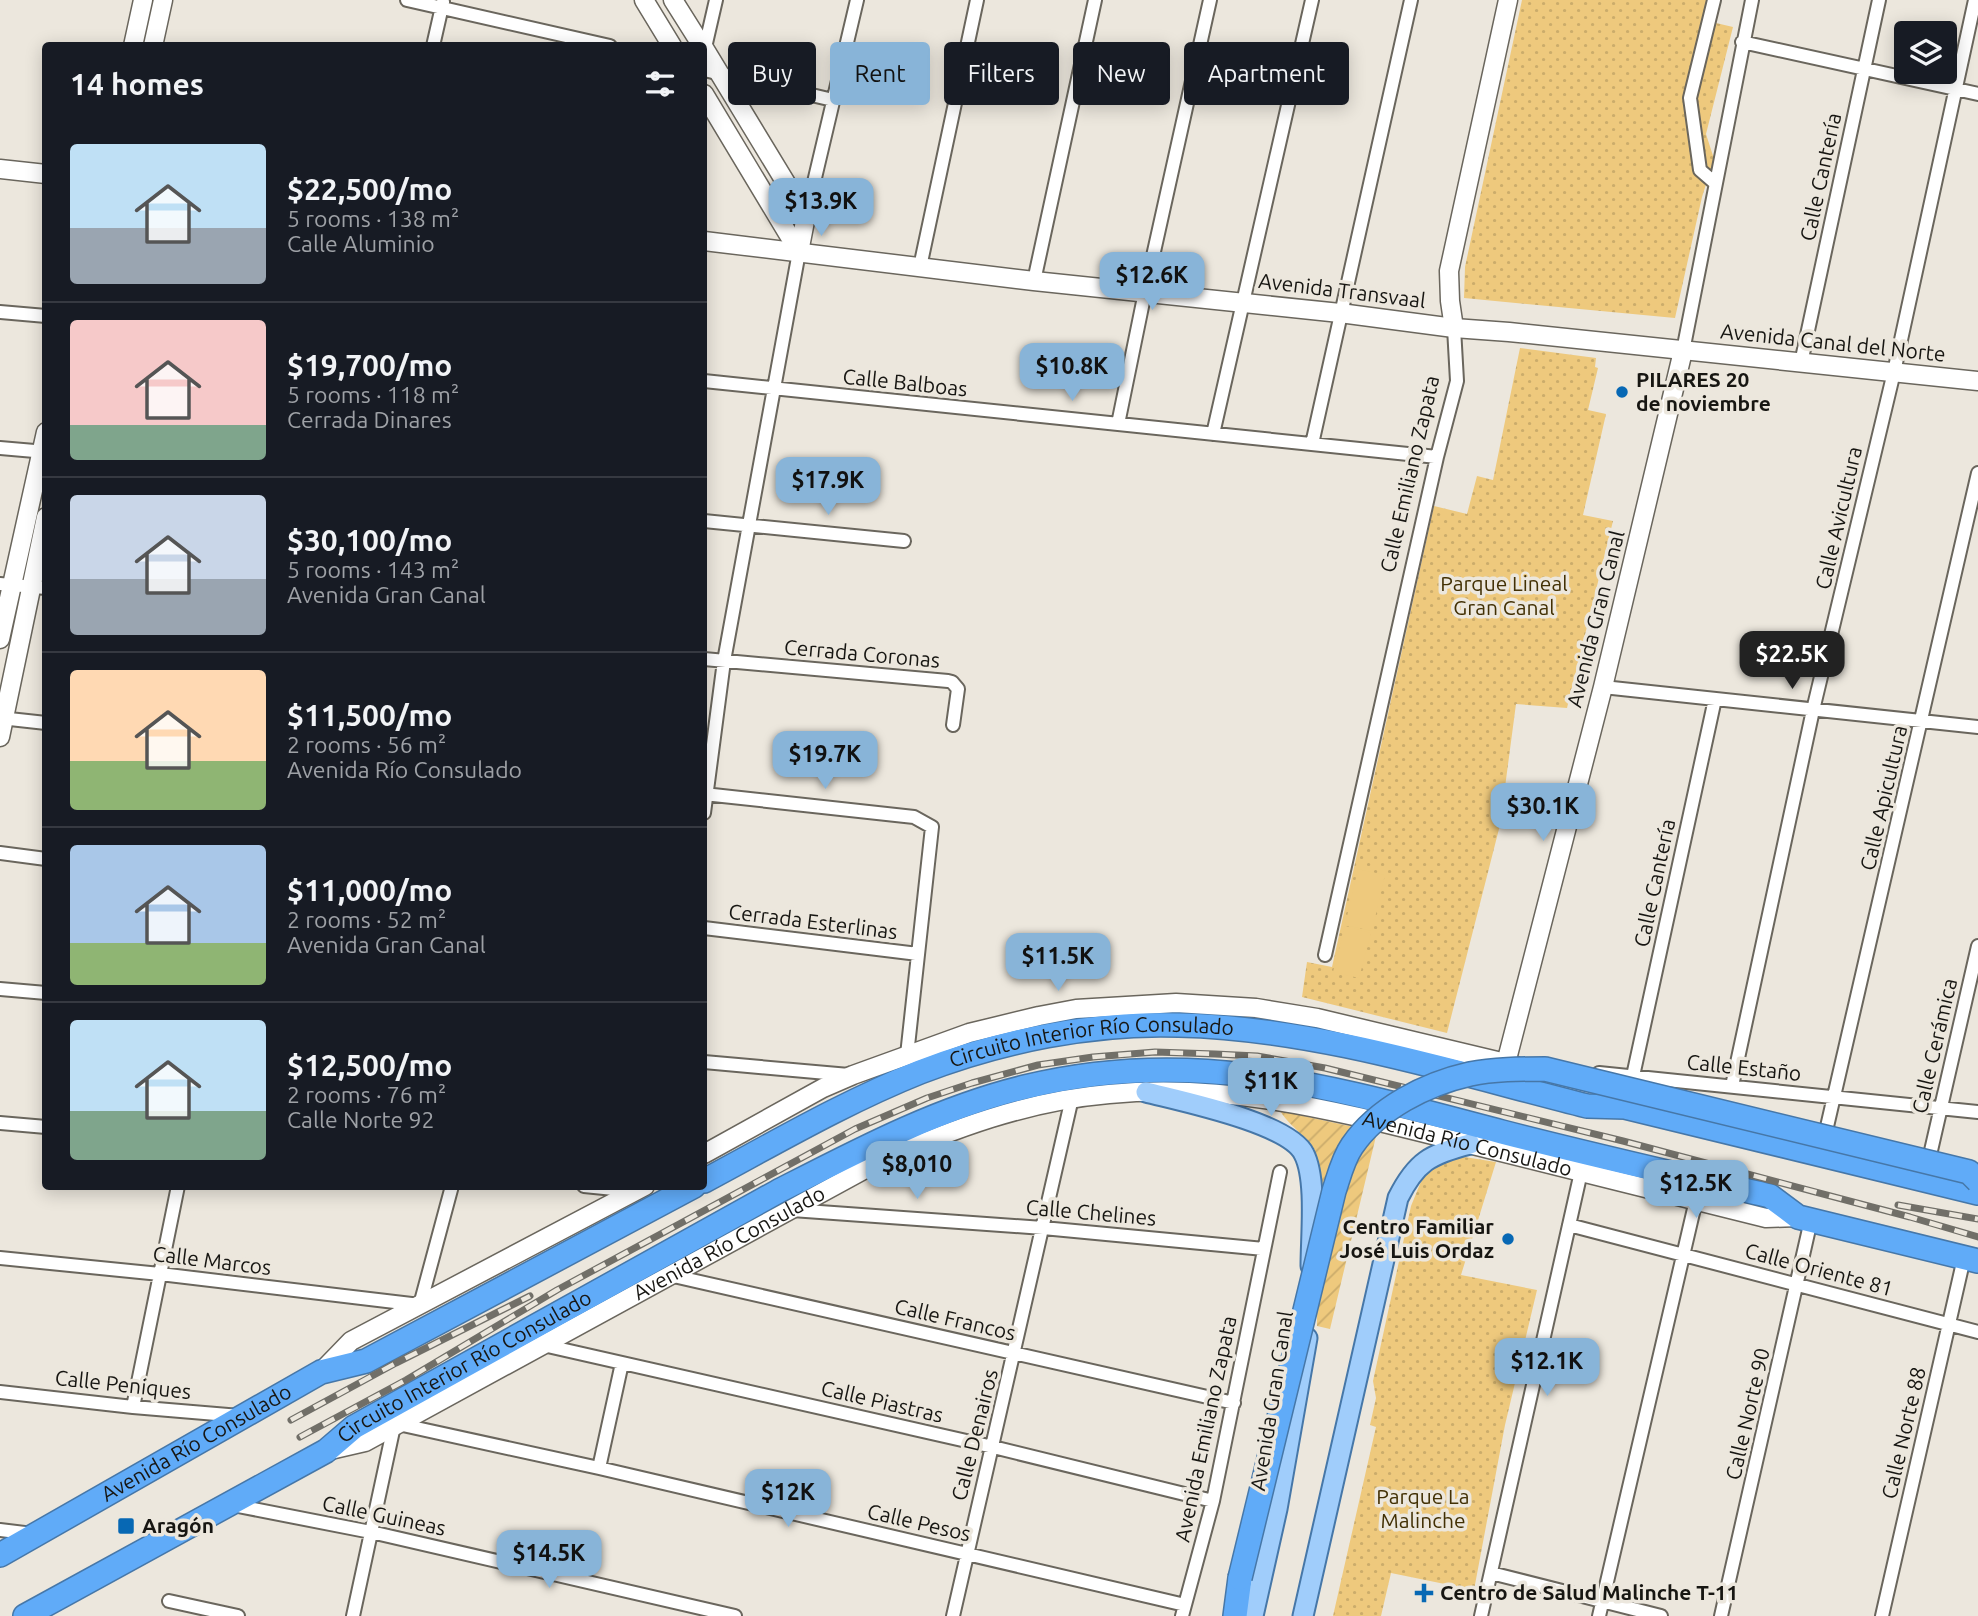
<!DOCTYPE html>
<meta charset="utf-8">
<style>
:root{--surface:#171b24;--page:#242831;--text:#f1f3f6;--muted:#9ea1a6;--line:#363941;--accent:#88b4d8}
body{margin:0;font-family:Ubuntu,sans-serif;background:var(--page);color:var(--text);height:100vh;display:flex;flex-direction:column;font-size:26px;white-space:nowrap}
*{box-sizing:border-box;margin:0}
p{font-size:23px;color:var(--muted)}
.icon{flex:none;width:38px;height:38px;fill:none;stroke:currentColor;stroke-width:2;stroke-linecap:round;stroke-linejoin:round}
.map{position:relative;flex:1;overflow:hidden}
.drawer{position:absolute;left:42px;top:42px;width:665px;height:1148px;display:flex;flex-direction:column;background:var(--surface);border-radius:7px;box-shadow:0 4px 18px #0003}
.drawer>*{flex:none}
.banner{position:absolute;left:728px;top:42px;width:665px;height:63px;display:flex;gap:14px}
.tools{position:absolute;left:1894px;top:21px;display:grid;gap:14px}
.tools a{display:grid;place-items:center;width:63px;height:63px;border-radius:7px;background:var(--surface);box-shadow:0 4px 18px #0003;font-size:35px}
.price{position:absolute;translate:-50% -60px;padding:0 16px;border-radius:14px;background:var(--accent);color:#111;font-size:23px;line-height:46px;filter:drop-shadow(0 2px 4px #0008)}
.price::after{content:'';position:absolute;left:50%;top:42px;width:21px;height:16px;margin-left:-10px;background:inherit;clip-path:polygon(0 0,100% 0,50% 100%)}
.price.on{background:#222;color:#fff}
ul{padding:0;list-style:none}
li{display:flex;align-items:center;gap:21px;height:175px;padding:0 28px}
li+li{border-top:2px solid var(--line)}
li span{display:grid;place-items:center;flex:none;width:196px;height:140px;border-radius:7px;color:#555}
li>.icon{margin-inline-start:auto}
span .icon{width:84px;height:84px;fill:#fffc;stroke-width:1}
li b{font-size:30px}
h2{display:flex;justify-content:space-between;align-items:center;height:84px;padding:0 28px;font-size:30px}
.tag{padding:0 24px;border-radius:7px;background:var(--surface);box-shadow:0 4px 18px #0003;font-size:24px;line-height:63px}
.tag.on{background:var(--accent);color:#111}
.map>svg:first-child{display:block}
.park{fill:url(#park-dots)}
.garden{fill:url(#garden-furrows)}
.pitch{fill:#eec97d}
.lines{fill:none;stroke-linecap:round;stroke-linejoin:round}
.street-casing{stroke:#6a665d;stroke-width:16}
.secondary-casing{stroke:#6a665d;stroke-width:21}
.primary-casing{stroke:#4677a8;stroke-width:23}
.highway-casing{stroke:#4677a8;stroke-width:26}
.street{stroke:#fff;stroke-width:12}
.secondary{stroke:#fff;stroke-width:18}
.primary{stroke:#a0cdfb;stroke-width:19}
.highway{stroke:#60abf8;stroke-width:23}
.rail-casing{stroke:#716f68;stroke-width:7}
.rail{stroke:#ece7dd;stroke-width:4.5;stroke-dasharray:13;stroke-linecap:butt}
.highway-bridge-casing{stroke:#4677a8;stroke-width:26;stroke-linecap:butt}
.highway-bridge{stroke:#60abf8;stroke-width:23}
.poi-dot{fill:#0768b4;stroke:#ece7dd;stroke-width:2.5}
.labels{text-anchor:middle;stroke-width:7;stroke-linejoin:round;paint-order:stroke}
.street-label{font-size:21px;fill:#171612;stroke:#ece7dd}
.poi-label{font-size:21px;font-weight:bold;fill:#171612;stroke:#ece7dd;text-anchor:start}
.park-label{font-size:21px;fill:#423004;stroke:#ece7dd}
</style>
<div class="map">
<svg width="1978" height="1616" viewBox="0 0 1978 1616">
<defs>
<pattern id="park-dots" width="8" height="8" patternUnits="userSpaceOnUse" patternTransform="scale(1.75)"><rect width="8" height="8" fill="#eec97d"/><path d="M2 2h.1M6 6h.1" fill="none" stroke="#cbac6b" stroke-width="1.8" stroke-linecap="round"/></pattern>
<pattern id="garden-furrows" width="10" height="10" patternUnits="userSpaceOnUse" patternTransform="scale(1.75)"><rect width="10" height="10" fill="#eec97d"/><path d="M-1 1l2-2M0 10L10 0M9 11l2-2" fill="none" stroke="#cbac6b"/></pattern>
</defs>
<rect width="100%" height="100%" fill="#ece7dd"/>
<path class="park" d="M 1522,0 L 1720,0 L 1716,23 L 1733,27 L 1706,134 L 1714,159 L 1702,197 L 1675,318 L 1464,298 L 1465,267 Z
M 1520,348 L 1596,358 L 1595,367 L 1598,368 L 1588,410 L 1606,414 L 1583,515 L 1613,521 L 1567,708 L 1516,704 L 1500,825 L 1447,1033 L 1302,997 L 1307,962 L 1332,967 L 1434,506 L 1467,514 L 1477,476 L 1493,480 Z
M 1433,1152 L 1496,1162 L 1461,1275 L 1537,1290 L 1505,1425 L 1474,1590 L 1391,1573 L 1381,1616 L 1333,1616 L 1376,1427 L 1370,1425 L 1376,1398 L 1373,1381 L 1411,1206 Z"/>
<path class="garden" d="M 1280,1111 L 1377,1132 L 1330,1329 L 1317,1326 L 1318,1169 C 1314,1158 1311,1146 1303,1137 C 1295,1127 1287,1122 1280,1111 Z"/>
<path class="pitch" d="M 1358,869 L 1385,875 L 1372,931 L 1345,925 Z
M 1345,926 L 1371,933 L 1359,978 L 1333,972 Z"/>
<g class="lines">
<defs>
<path id="street" d="M 407,0 L 610,46
M 1714,0 L 1690,98 L 1700,170 L 1715,183
M 1742,42 L 1978,94
M 433,46 L 443,2
M 704,52 L 716,0
M 704,70 L 833,100
M 806,216 L 857,0
M 920,267 L 977,0
M 1034,281 L 1095,0
M 0,312 L 46,316
M 1683,351 L 1752,0
M 1801,363 L 1879,0
M 704,381 L 1437,457
M 1118,424 L 1145,292 L 1210,0
M 1213,434 L 1312,0
M 1312,444 L 1411,0
M 0,448 L 46,452
M 704,521 L 904,541
M 0,584 L 46,588
M 704,659 L 948,681 L 952,682 L 958,689 L 953,725
M 1603,687 L 1978,727
M 0,718 L 46,723
M 704,794 L 914,817 L 932,827 L 907,1055
M 704,813 L 724,661 L 799,252
M 0,853 L 46,859
M 704,928 L 918,954
M 1325,955 L 1437,457 L 1457,381 L 1454,328
M 0,989 L 46,993
M 704,1062 L 849,1075
M 1599,1073 L 1978,1112
M 1633,1076 L 1715,699
M 1732,1086 L 1813,710 L 1894,372 L 1975,0
M 0,1123 L 46,1127
M 1826,1131 L 1978,473
M 1930,1155 L 1978,946
M 584,1186 L 634,1191
M 792,1210 L 1043,1228 L 1264,1249
M 1569,1225 L 1978,1332
M 0,1258 L 160,1274 L 420,1305 L 452,1186
M 669,1275 L 1234,1403
M 543,1345 L 993,1447 L 1213,1501
M 0,1392 L 133,1407 L 240,1416
M 133,1407 L 178,1186
M 398,1424 L 599,1468 L 1185,1605
M 599,1468 L 622,1363
M 233,1505 L 371,1532 L 735,1616
M 0,1530 L 33,1534
M 1491,1573 L 1661,1616
M 169,1601 L 238,1616
M 353,1616 L 394,1426
M 953,1616 L 1072,1098
M 1182,1616 L 1213,1501 L 1280,1172
M 1481,1616 L 1581,1172
M 1599,1616 L 1696,1200
M 1721,1616 L 1811,1220
M 1882,1616 L 1964,1258"/>
<g id="secondary">
<path d="M 644,0 L 672,46"/>
<path d="M 673,0 L 702,46"/>
<path d="M 133,46 L 143,0"/>
<path d="M 153,46 L 163,0"/>
<path d="M 704,48 L 806,216 L 799,252"/>
<path d="M 704,94 L 799,252"/>
<path d="M 0,169 L 46,174"/>
<path d="M 704,241 L 1034,281 L 1340,313 L 1454,328 L 1509,332 L 1978,381"/>
<path d="M 1454,328 L 1450,301 L 1449,271 L 1508,0"/>
<path d="M 0,639 L 46,432"/>
<path d="M 0,737 L 46,517"/>
<path d="M 1506,1063 L 1603,687 L 1683,351"/>
<path d="M 704,1154 L 823,1088 L 853,1075 L 969,1033 L 1039,1016 L 1076,1009 L 1176,1003 L 1256,1008 L 1317,1018 L 1514,1065"/>
<path d="M 321,1372 L 351,1341 L 645,1186"/>
<path id="s1" d="M 326,1451 L 365,1442 L 878,1162 C 952,1129 1027,1101 1109,1094 C 1239,1082 1350,1115 1473,1145 C 1571,1170 1668,1193 1766,1218 L 1798,1217"/>
</g>
<path id="primary" d="M 1146,1092 C 1181,1101 1289,1123 1304,1154 C 1317,1179 1311,1236 1311,1266
M 1253,1616 L 1277,1509 L 1307,1338
M 1303,1616 L 1398,1198 C 1416,1162 1430,1154 1470,1144"/>
<g id="highway">
<path id="s2" d="M 704,1181 C 775,1143 845,1102 920,1072 C 1000,1041 1093,1022 1179,1025 C 1315,1028 1456,1073 1587,1106 L 1625,1107 L 1978,1193"/>
<path id="s3" d="M 0,1555 L 321,1372 L 366,1361 L 694,1186"/>
<path id="s4" d="M 25,1616 L 326,1451 L 354,1427 L 777,1192 C 857,1151 938,1108 1025,1087 C 1197,1045 1337,1089 1502,1132 C 1591,1155 1680,1175 1770,1196 L 1798,1217 L 1978,1261"/>
<path d="M 1235,1616 L 1240,1578"/>
</g>
</defs>
<use href="#street" class="street-casing"/>
<use href="#secondary" class="secondary-casing"/>
<use href="#primary" class="primary-casing"/>
<use href="#highway" class="highway-casing"/>
<use href="#street" class="street"/>
<use href="#secondary" class="secondary"/>
<use href="#primary" class="primary"/>
<use href="#highway" class="highway"/>
<defs>
<path id="rail" d="M 1898,1205 L 1978,1219
M 291,1420 L 396,1363 L 530,1296
M 300,1437 L 406,1380 L 557,1290 L 855,1129 L 927,1098 L 972,1083 L 1038,1065 L 1093,1057 L 1155,1052 L 1215,1054 L 1257,1056 L 1325,1068 L 1623,1141 L 1910,1217 L 1978,1237"/>
</defs>
<use href="#rail" class="rail-casing"/>
<use href="#rail" class="rail"/>
<defs>
<path id="highway-bridge" d="M 1240,1578 L 1334,1191 C 1339,1176 1343,1159 1352,1146 C 1378,1108 1426,1084 1470,1074 C 1494,1069 1520,1069 1545,1069 L 1969,1172 L 1978,1181"/>
</defs>
<use href="#highway-bridge" class="highway-bridge-casing"/>
<use href="#highway-bridge" class="highway-bridge"/>
</g>
<g class="poi-dot">
<circle cx="1622" cy="392" r="7"/>
<circle cx="1508" cy="1239" r="7"/>
<rect x="117" y="1517" width="18" height="18" rx="3.5"/>
<path d="M1420.5 1582.5h7v7h7v7h-7v7h-7v-7h-7v-7h7z"/>
</g>
<g class="labels">
<g class="street-label">
<text transform="translate(1821 177) rotate(-78)" y="7">Calle Cantería</text>
<text transform="translate(1342 291) rotate(7)" y="7">Avenida Transvaal</text>
<text transform="translate(1833 343) rotate(6)" y="7">Avenida Canal del Norte</text>
<text transform="translate(905 383) rotate(6)" y="7">Calle Balboas</text>
<text transform="translate(1410 474) rotate(-77)" y="7">Calle Emiliano Zapata</text>
<text transform="translate(1839 518) rotate(-77)" y="7">Calle Avicultura</text>
<text transform="translate(1596 619) rotate(-76)" y="7">Avenida Gran Canal</text>
<text transform="translate(862 654) rotate(5)" y="7">Cerrada Coronas</text>
<text transform="translate(1884 798) rotate(-77)" y="7">Calle Apicultura</text>
<text transform="translate(1655 883) rotate(-78)" y="7">Calle Cantería</text>
<text transform="translate(813 922) rotate(7)" y="7">Cerrada Esterlinas</text>
<text transform="translate(1935 1046) rotate(-77)" y="7">Calle Cerámica</text>
<text dy="7" stroke="none"><textPath href="#s2" startOffset="418">Circuito Interior Río Consulado</textPath></text>
<text transform="translate(1744 1068) rotate(6)" y="7">Calle Estaño</text>
<text dy="7" stroke="none"><textPath href="#s1" startOffset="1230">Avenida Río Consulado</textPath></text>
<text transform="translate(1091 1213) rotate(5)" y="7">Calle Chelines</text>
<text dy="7" stroke="none"><textPath href="#s1" startOffset="455">Avenida Río Consulado</textPath></text>
<text transform="translate(212 1261) rotate(7)" y="7">Calle Marcos</text>
<text transform="translate(1819 1270) rotate(15)" y="7">Calle Oriente 81</text>
<text transform="translate(955 1320) rotate(13)" y="7">Calle Francos</text>
<text dy="7" stroke="none"><textPath href="#s4" startOffset="506">Circuito Interior Río Consulado</textPath></text>
<text transform="translate(123 1385) rotate(6)" y="7">Calle Peniques</text>
<text transform="translate(1272 1401) rotate(-81)" y="7">Avenida Gran Canal</text>
<text transform="translate(882 1402) rotate(13)" y="7">Calle Piastras</text>
<text transform="translate(1748 1414) rotate(-77)" y="7">Calle Norte 90</text>
<text transform="translate(1206 1429) rotate(-78)" y="7">Avenida Emiliano Zapata</text>
<text transform="translate(1904 1433) rotate(-77)" y="7">Calle Norte 88</text>
<text transform="translate(975 1435) rotate(-76)" y="7">Calle Denairos</text>
<text dy="7" stroke="none"><textPath href="#s3" startOffset="226">Avenida Río Consulado</textPath></text>
<text transform="translate(384 1516) rotate(12)" y="7">Calle Guineas</text>
<text transform="translate(919 1523) rotate(13)" y="7">Calle Pesos</text>
</g>
<g class="poi-label">
<text x="1636" y="387">PILARES 20<tspan x="1636" dy="24">de noviembre</tspan></text>
<text x="1494" y="1234" text-anchor="end">Centro Familiar<tspan x="1494" dy="24">José Luis Ordaz</tspan></text>
<text x="142" y="1533">Aragón</text>
<text x="1440" y="1600">Centro de Salud Malinche T-11</text>
</g>
<g class="park-label">
<text x="1504" y="591">Parque Lineal<tspan x="1504" dy="24">Gran Canal</tspan></text>
<text x="1423" y="1504">Parque La<tspan x="1423" dy="24">Malinche</tspan></text>
</g>
</g>
</svg>
<div class="tools">
<a><svg class="icon" aria-label="layers" viewBox="0 0 24 24"><path d="M12 4l9 5-9 5-9-5zM3 14l9 5 9-5"/></svg></a>
</div>
<b class="price" style="left:821px;top:238px">$13.9K</b>
<b class="price" style="left:1152px;top:312px">$12.6K</b>
<b class="price" style="left:1072px;top:403px">$10.8K</b>
<b class="price" style="left:828px;top:517px">$17.9K</b>
<b class="price on" style="left:1792px;top:691px">$22.5K</b>
<b class="price" style="left:825px;top:791px">$19.7K</b>
<b class="price" style="left:1543px;top:843px">$30.1K</b>
<b class="price" style="left:1058px;top:993px">$11.5K</b>
<b class="price" style="left:1271px;top:1118px">$11K</b>
<b class="price" style="left:917px;top:1201px">$8,010</b>
<b class="price" style="left:1696px;top:1220px">$12.5K</b>
<b class="price" style="left:1547px;top:1398px">$12.1K</b>
<b class="price" style="left:788px;top:1529px">$12K</b>
<b class="price" style="left:549px;top:1590px">$14.5K</b>
<div class="banner">
<a class="tag">Buy</a>
<a class="tag on">Rent</a>
<a class="tag">Filters</a>
<a class="tag">New</a>
<a class="tag">Apartment</a>
</div>
<section class="drawer">
<h2>14 homes<svg class="icon" aria-label="filters" viewBox="0 0 24 24"><path d="M4 7h16M4 17h16"/><circle cx="9" cy="7" r="2"/><circle cx="15" cy="17" r="2"/></svg></h2>
<ul>
<li><span style="background:linear-gradient(#bfe0f5 60%,#9aa5b1 0)"><svg class="icon" aria-label="home" viewBox="0 0 24 24"><path d="M3 11l9-7 9 7M6 9v11h12V9"/></svg></span><div><b>$22,500/mo</b><p>5 rooms · 138 m²</p><p>Calle Aluminio</p></div></li>
<li><span style="background:linear-gradient(#f6c9c9 75%,#7fa58c 0)"><svg class="icon" aria-label="home" viewBox="0 0 24 24"><path d="M3 11l9-7 9 7M6 9v11h12V9"/></svg></span><div><b>$19,700/mo</b><p>5 rooms · 118 m²</p><p>Cerrada Dinares</p></div></li>
<li><span style="background:linear-gradient(#c9d6e8 60%,#9aa5b1 0)"><svg class="icon" aria-label="home" viewBox="0 0 24 24"><path d="M3 11l9-7 9 7M6 9v11h12V9"/></svg></span><div><b>$30,100/mo</b><p>5 rooms · 143 m²</p><p>Avenida Gran Canal</p></div></li>
<li><span style="background:linear-gradient(#ffd9b3 65%,#8fb573 0)"><svg class="icon" aria-label="home" viewBox="0 0 24 24"><path d="M3 11l9-7 9 7M6 9v11h12V9"/></svg></span><div><b>$11,500/mo</b><p>2 rooms · 56 m²</p><p>Avenida Río Consulado</p></div></li>
<li><span style="background:linear-gradient(#a9c7e8 70%,#8fb573 0)"><svg class="icon" aria-label="home" viewBox="0 0 24 24"><path d="M3 11l9-7 9 7M6 9v11h12V9"/></svg></span><div><b>$11,000/mo</b><p>2 rooms · 52 m²</p><p>Avenida Gran Canal</p></div></li>
<li><span style="background:linear-gradient(#bfe0f5 65%,#7fa58c 0)"><svg class="icon" aria-label="home" viewBox="0 0 24 24"><path d="M3 11l9-7 9 7M6 9v11h12V9"/></svg></span><div><b>$12,500/mo</b><p>2 rooms · 76 m²</p><p>Calle Norte 92</p></div></li>
</ul>
</section>
</div>
